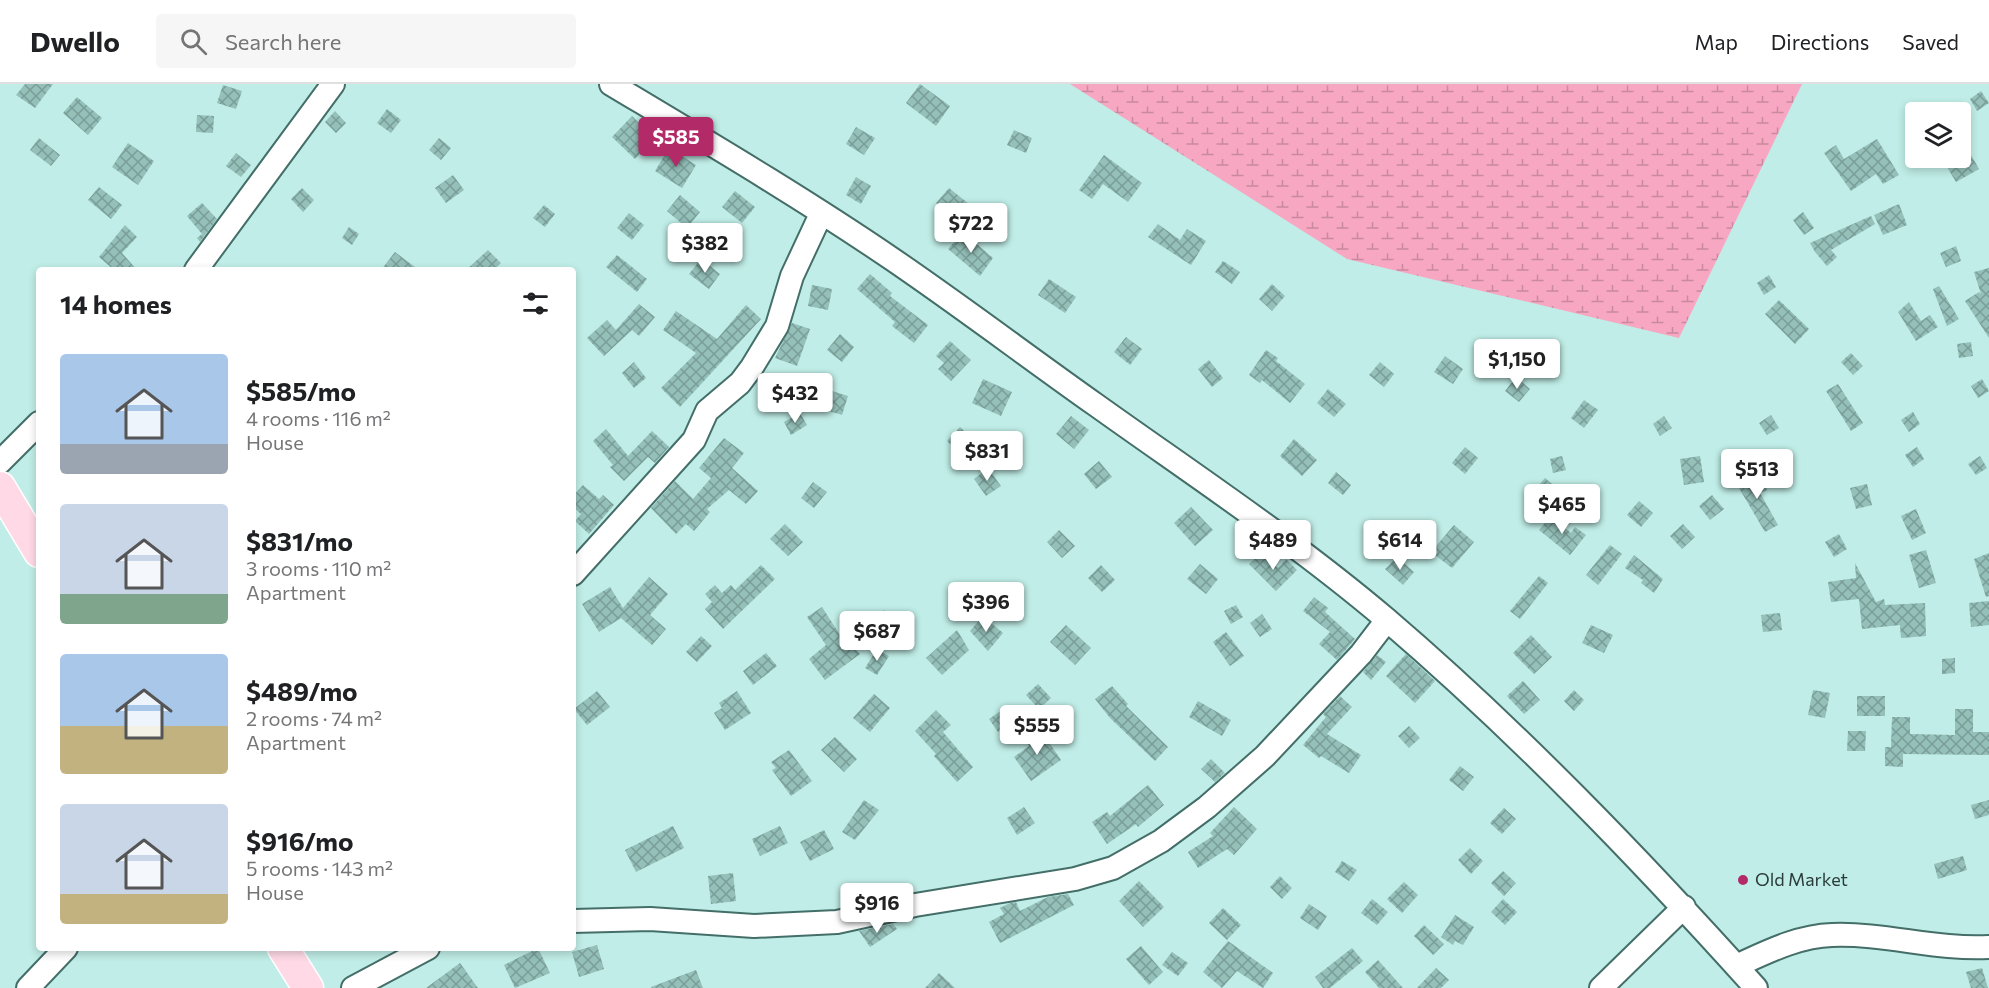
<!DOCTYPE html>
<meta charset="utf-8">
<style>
:root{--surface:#fff;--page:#f6f6f6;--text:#202124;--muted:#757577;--line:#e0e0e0;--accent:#b32a69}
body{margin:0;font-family:Commissioner,sans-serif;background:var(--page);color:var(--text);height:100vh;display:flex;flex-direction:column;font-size:22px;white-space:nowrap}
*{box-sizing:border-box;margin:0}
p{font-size:20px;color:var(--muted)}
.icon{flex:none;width:33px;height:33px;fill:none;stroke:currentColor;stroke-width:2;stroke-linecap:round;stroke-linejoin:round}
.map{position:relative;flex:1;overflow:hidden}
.sheet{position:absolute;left:36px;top:183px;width:540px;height:684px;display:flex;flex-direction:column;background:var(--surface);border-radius:6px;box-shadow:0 3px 9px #0003}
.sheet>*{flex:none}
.tools{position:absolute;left:1905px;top:18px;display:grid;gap:12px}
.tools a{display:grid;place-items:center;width:66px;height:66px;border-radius:6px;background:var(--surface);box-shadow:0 3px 9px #0003;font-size:30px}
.price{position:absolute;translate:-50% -51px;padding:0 14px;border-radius:6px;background:#fff;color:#222;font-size:20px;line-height:39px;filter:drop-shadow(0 2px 3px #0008)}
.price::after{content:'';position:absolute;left:50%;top:36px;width:18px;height:14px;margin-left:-9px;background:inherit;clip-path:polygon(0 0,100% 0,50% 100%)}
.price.selected{background:var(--accent);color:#fff}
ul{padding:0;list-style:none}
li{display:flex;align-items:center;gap:18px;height:150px;padding:0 24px}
li span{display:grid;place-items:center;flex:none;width:168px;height:120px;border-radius:6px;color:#555}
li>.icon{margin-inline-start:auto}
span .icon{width:72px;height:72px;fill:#fffc;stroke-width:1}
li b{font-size:26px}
h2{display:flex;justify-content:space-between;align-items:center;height:72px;padding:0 24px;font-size:26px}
header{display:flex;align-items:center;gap:36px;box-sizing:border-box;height:84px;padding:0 30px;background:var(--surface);border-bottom:2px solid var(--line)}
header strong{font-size:28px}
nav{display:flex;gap:33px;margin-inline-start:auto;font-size:21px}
.search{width:420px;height:54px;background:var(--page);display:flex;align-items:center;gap:15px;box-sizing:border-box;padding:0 21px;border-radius:6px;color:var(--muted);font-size:22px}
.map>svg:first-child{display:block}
.wetland{fill:url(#wetland-marsh)}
.building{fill:url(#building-cross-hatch)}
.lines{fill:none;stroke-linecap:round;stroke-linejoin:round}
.minor-casing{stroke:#446e68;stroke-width:26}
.major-casing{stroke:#fff;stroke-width:33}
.minor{stroke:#fff;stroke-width:22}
.major{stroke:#ffdae6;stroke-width:30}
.poi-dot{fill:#b32a69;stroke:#c0ede7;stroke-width:2}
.labels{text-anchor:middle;stroke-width:4.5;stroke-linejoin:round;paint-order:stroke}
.poi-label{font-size:18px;fill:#2a3c39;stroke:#c0ede7;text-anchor:start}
</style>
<header>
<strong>Dwello</strong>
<div class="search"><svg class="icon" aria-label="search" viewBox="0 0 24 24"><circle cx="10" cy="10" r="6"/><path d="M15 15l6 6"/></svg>Search here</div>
<nav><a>Map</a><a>Directions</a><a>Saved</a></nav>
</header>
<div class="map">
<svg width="1989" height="904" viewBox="0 0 1989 904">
<defs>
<pattern id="wetland-marsh" width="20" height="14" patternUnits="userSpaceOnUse" patternTransform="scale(1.5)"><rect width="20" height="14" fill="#f8a7c2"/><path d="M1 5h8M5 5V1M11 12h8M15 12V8" fill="none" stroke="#c9899f"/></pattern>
<pattern id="building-cross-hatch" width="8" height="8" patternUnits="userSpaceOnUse" patternTransform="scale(1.5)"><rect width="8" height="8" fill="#94c0b9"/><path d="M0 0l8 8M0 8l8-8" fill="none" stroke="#799d97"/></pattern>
</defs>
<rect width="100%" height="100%" fill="#c0ede7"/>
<path class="wetland" d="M 1070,0 L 1802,0 L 1679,254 L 1347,175 Z"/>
<path class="building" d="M 25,0 L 53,0 L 35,24 L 16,11 Z
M 920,0 L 950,22 L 936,42 L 906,19 Z
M 223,1 L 242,7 L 236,25 L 217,19 Z
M 1981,7 L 1989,19 L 1977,27 L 1970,15 Z
M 77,13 L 102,34 L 88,51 L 63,29 Z
M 387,25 L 401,36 L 391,49 L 377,39 Z
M 335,27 L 346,39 L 336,49 L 325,38 Z
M 197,31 L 214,32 L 213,49 L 196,48 Z
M 632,32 L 654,54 L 635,75 L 612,53 Z
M 856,43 L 875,54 L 864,71 L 846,60 Z
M 1014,46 L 1032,54 L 1026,69 L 1007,61 Z
M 39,54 L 60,71 L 51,82 L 30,66 Z
M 439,54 L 451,64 L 441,76 L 429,66 Z
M 1877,55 L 1899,91 L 1883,100 L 1876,90 L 1851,107 L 1824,69 L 1836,61 L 1844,75 Z
M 128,59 L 154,77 L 138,101 L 112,83 Z
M 669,64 L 696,81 L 682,104 L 655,87 Z
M 1967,64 L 1979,85 L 1956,98 L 1944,78 L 1952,74 L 1960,74 L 1960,68 Z
M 236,69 L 251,81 L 241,93 L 226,82 Z
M 1104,71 L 1142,99 L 1128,118 L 1103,100 L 1092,115 L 1079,106 Z
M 453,91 L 464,106 L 446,119 L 435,104 Z
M 856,93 L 871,102 L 861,120 L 846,111 Z
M 99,103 L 122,121 L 111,135 L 88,116 Z
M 302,104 L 314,116 L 303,128 L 291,115 Z
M 949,104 L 969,120 L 956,136 L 936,119 Z
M 735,107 L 755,123 L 742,139 L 722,123 Z
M 680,111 L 700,128 L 687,144 L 667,127 Z
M 202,119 L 217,135 L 200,158 L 197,154 L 202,150 L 187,132 Z
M 1899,120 L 1907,141 L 1883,151 L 1874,131 Z
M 544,121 L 555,130 L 545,143 L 533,134 Z
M 1803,128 L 1814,144 L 1804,151 L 1793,136 Z
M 629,129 L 644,141 L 632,156 L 617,144 Z
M 1871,132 L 1875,140 L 1831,166 L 1837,173 L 1827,182 L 1815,168 L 1810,159 Z
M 1158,140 L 1180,156 L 1187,145 L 1206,157 L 1191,181 L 1148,153 Z
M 125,141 L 137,153 L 122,169 L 137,186 L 114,186 L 99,173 Z
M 349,143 L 359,150 L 352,161 L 342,154 Z
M 963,148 L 993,174 L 980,192 L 948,165 Z
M 1956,162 L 1961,177 L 1946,183 L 1940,169 Z
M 488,166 L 501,179 L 494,186 L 466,186 Z
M 395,168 L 419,186 L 381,186 Z
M 617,171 L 647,195 L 637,208 L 606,183 Z
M 701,175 L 720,190 L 709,205 L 689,190 Z
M 1223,177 L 1240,188 L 1232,200 L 1215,188 Z
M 1989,184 L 1989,254 L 1965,217 L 1979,208 L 1981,210 L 1974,188 Z
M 870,190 L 892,209 L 890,212 L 928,241 L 914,259 L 892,242 L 895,238 L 857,205 Z
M 1769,191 L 1776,203 L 1764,211 L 1757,199 Z
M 1049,195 L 1076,213 L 1065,229 L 1038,211 Z
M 1272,200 L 1285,212 L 1272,227 L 1259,215 Z
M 812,201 L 832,205 L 828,226 L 808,222 Z
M 1939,202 L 1959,235 L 1947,242 L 1933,205 Z
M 1779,216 L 1809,245 L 1795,260 L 1765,230 Z
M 1909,218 L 1921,237 L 1930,231 L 1938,243 L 1916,257 L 1898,228 Z
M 639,220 L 655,233 L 639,252 L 632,246 L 604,272 L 587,254 L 607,236 L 616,246 Z
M 746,221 L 761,235 L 680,323 L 661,304 L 696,269 L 663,246 L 676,227 L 717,255 Z
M 792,239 L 810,245 L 797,282 L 775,274 Z
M 840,250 L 854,263 L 842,278 L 827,266 Z
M 1126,253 L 1142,265 L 1130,281 L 1114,268 Z
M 950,257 L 971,276 L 951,297 L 938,285 L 944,279 L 936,272 Z
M 1971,258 L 1973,272 L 1959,274 L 1957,260 Z
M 1266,266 L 1278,274 L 1276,277 L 1305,300 L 1290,319 L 1262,296 L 1260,299 L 1249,291 Z
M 1851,269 L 1863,282 L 1853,291 L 1841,278 Z
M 1445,272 L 1463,285 L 1453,300 L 1434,288 Z
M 1209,276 L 1223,294 L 1212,303 L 1198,285 Z
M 634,278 L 646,294 L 634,304 L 622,289 Z
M 1380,278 L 1394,290 L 1384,303 L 1369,291 Z
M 1516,293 L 1530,305 L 1519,318 L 1505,307 Z
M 983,295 L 1012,308 L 1001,332 L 972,319 Z
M 1982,295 L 1989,307 L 1978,314 L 1971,302 Z
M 1838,300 L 1863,339 L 1851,347 L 1826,307 Z
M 822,304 L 848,312 L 842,331 L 816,323 Z
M 1328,305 L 1346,320 L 1334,333 L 1317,319 Z
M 1584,316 L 1598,326 L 1584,344 L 1571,334 Z
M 1913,328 L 1920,340 L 1909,348 L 1901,336 Z
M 800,329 L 807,341 L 791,351 L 784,338 Z
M 1771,331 L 1779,344 L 1767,351 L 1759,339 Z
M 1071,332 L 1089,346 L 1074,365 L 1056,350 Z
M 1664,332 L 1672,344 L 1660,352 L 1653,340 Z
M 960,343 L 978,360 L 964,373 L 947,357 Z
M 606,345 L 628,372 L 652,347 L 669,363 L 655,379 L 648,373 L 624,397 L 610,383 L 613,381 L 593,357 Z
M 724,354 L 744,369 L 732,384 L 758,407 L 746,420 L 729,406 L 707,425 L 710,428 L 694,447 L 686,440 L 676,450 L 651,424 L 675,397 L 693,415 L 711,394 L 699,384 Z
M 1294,355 L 1317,376 L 1302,392 L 1280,372 Z
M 1465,363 L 1478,374 L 1465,390 L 1452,379 Z
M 1917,363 L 1924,375 L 1913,383 L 1905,371 Z
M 1562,372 L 1566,386 L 1553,389 L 1550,375 Z
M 1700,372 L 1704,398 L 1684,401 L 1680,375 Z
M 1980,372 L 1987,384 L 1976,391 L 1968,380 Z
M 1099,377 L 1112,393 L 1096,405 L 1084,390 Z
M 988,384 L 1001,402 L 986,412 L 974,395 Z
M 1336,388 L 1351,401 L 1343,411 L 1328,399 Z
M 1759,388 L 1767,406 L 1760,409 L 1778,441 L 1765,448 L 1736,399 Z
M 1545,394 L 1559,406 L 1549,419 L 1534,407 Z
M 813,398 L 827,408 L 814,424 L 801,414 Z
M 1867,400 L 1872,421 L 1856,425 L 1850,404 Z
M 583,401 L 599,415 L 603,411 L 614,421 L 589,450 L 575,437 L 581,430 L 573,423 L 573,412 Z
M 1712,411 L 1724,425 L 1710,436 L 1699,422 Z
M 1639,417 L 1653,429 L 1641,443 L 1627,431 Z
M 1191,423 L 1213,446 L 1195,462 L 1174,439 Z
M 1916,425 L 1926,449 L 1912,456 L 1901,432 Z
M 1551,432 L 1571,449 L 1575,443 L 1586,451 L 1570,471 L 1539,446 Z
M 785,440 L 803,458 L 788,472 L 770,455 Z
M 1683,440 L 1695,453 L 1682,465 L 1670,452 Z
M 1454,441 L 1474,458 L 1452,484 L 1431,468 Z
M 1059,446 L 1075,462 L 1062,474 L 1047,458 Z
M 1839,450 L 1847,465 L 1834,473 L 1825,458 Z
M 1610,461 L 1622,470 L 1598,501 L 1586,491 Z
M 1926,466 L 1936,499 L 1919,504 L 1909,471 Z
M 1262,468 L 1278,484 L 1286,475 L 1297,486 L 1276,507 L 1249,480 Z
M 1989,469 L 1989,512 L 1986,513 L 1974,475 Z
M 1634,471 L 1663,495 L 1654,509 L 1641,499 L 1643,496 L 1625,484 Z
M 1397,473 L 1414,488 L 1403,501 L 1385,485 Z
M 1855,479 L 1876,518 L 1884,515 L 1885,521 L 1925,519 L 1926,552 L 1901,554 L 1900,541 L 1862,545 L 1859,515 L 1831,518 L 1828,498 L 1856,494 Z
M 1200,480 L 1218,495 L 1206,510 L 1187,495 Z
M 761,481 L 775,495 L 723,545 L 705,525 L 712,518 L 705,510 L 715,501 L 722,509 L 731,501 L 735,506 Z
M 1101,481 L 1115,496 L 1102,508 L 1088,494 Z
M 1539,492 L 1548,499 L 1520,535 L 1510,527 Z
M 649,493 L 668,510 L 650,531 L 666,545 L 652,561 L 621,534 L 599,548 L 582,520 L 610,503 L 623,524 Z
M 1314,513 L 1328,524 L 1325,528 L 1355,555 L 1337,576 L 1319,560 L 1330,548 L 1303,527 Z
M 1989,517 L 1989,541 L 1971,543 L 1969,519 Z
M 1236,521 L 1243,533 L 1231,540 L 1224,527 Z
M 822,523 L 842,554 L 844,552 L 860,570 L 825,596 L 809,575 L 826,561 L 807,533 Z
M 884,526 L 897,539 L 882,553 L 870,541 Z
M 1780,529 L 1782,546 L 1763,548 L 1761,531 Z
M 1262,530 L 1272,545 L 1260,553 L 1250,539 Z
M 983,532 L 1003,549 L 988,567 L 970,547 Z
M 1066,541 L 1091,564 L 1075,581 L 1050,558 Z
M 1591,541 L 1613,551 L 1604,569 L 1582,559 Z
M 957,546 L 969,566 L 942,591 L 926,574 Z
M 1226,548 L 1244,572 L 1230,582 L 1213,558 Z
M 1531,551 L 1552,573 L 1534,590 L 1513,569 Z
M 701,552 L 712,562 L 697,578 L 686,568 Z
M 877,565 L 889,572 L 877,591 L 865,584 Z
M 766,569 L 777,582 L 753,601 L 743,587 Z
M 1406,570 L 1435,597 L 1415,619 L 1386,592 Z
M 1377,571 L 1386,578 L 1371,596 L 1363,588 Z
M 1955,574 L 1955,589 L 1942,590 L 1942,575 Z
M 1523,597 L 1540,616 L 1524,630 L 1507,612 Z
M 1038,600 L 1051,614 L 1039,625 L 1026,611 Z
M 1112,602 L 1128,620 L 1126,622 L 1168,663 L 1155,677 L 1110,634 L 1095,615 Z
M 1574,606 L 1584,616 L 1574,627 L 1564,617 Z
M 1813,606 L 1830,609 L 1825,634 L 1808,631 Z
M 597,607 L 610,623 L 587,641 L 574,625 Z
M 737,607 L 751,629 L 725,646 L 714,629 L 722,624 L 719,619 Z
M 874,610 L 890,624 L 870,648 L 853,634 Z
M 1340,612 L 1352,623 L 1327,650 L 1361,671 L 1349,689 L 1321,672 L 1319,674 L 1303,661 L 1326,633 L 1323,630 Z
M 1857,612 L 1885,612 L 1885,632 L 1857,632 Z
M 1198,617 L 1231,636 L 1222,652 L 1189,633 Z
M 1955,625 L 1973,625 L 1973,648 L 1989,648 L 1989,671 L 1903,670 L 1903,683 L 1885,682 L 1885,663 L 1891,663 L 1892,633 L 1910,633 L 1910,650 L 1955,651 Z
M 936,626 L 951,641 L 943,648 L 973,683 L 957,698 L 934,672 L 936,670 L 915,647 Z
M 1002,626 L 1007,626 L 1014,638 L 998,648 L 989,635 Z
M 1409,642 L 1420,654 L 1409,664 L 1398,652 Z
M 1040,645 L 1061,676 L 1031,697 L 1014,673 L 1029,662 L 1025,656 Z
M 1848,647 L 1866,647 L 1865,667 L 1847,667 Z
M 835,653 L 857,675 L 844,688 L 821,666 Z
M 789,666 L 812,697 L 791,712 L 772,686 L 776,684 L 771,678 Z
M 1211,675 L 1225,689 L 1215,698 L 1201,685 Z
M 1460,682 L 1474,693 L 1463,707 L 1449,696 Z
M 1148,701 L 1164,721 L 1138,743 L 1136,740 L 1107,760 L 1092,738 L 1107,728 L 1110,732 Z
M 864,716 L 879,726 L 855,756 L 842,748 Z
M 1989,716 L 1989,731 L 1975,735 L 1971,721 Z
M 1024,723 L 1035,739 L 1017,751 L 1007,734 Z
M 1234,723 L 1257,745 L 1234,771 L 1227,765 L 1198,784 L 1188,768 L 1213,752 L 1210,749 Z
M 1504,724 L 1516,735 L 1502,750 L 1490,739 Z
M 673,742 L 684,764 L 636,788 L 625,766 Z
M 780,742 L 788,759 L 760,772 L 752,755 Z
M 824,746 L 834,765 L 810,777 L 800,758 Z
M 1470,764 L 1483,777 L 1471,790 L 1458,776 Z
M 1963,772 L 1967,786 L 1938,795 L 1934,780 Z
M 1342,777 L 1357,786 L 1349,797 L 1335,788 Z
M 1503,787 L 1516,799 L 1504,812 L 1491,799 Z
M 733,789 L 736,817 L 711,820 L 708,792 Z
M 1280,792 L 1292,804 L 1282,815 L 1270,803 Z
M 1139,797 L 1164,823 L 1143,843 L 1119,817 Z
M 1404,798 L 1418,811 L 1402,829 L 1387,815 Z
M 1068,810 L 1074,821 L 1000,859 L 989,838 L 1004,830 L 1000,824 L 1010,819 L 1016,818 L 1020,827 L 1048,813 Z
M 1372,815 L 1388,828 L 1377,841 L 1361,829 Z
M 1503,815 L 1517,828 L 1505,841 L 1491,828 Z
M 1309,820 L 1327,832 L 1318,846 L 1300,834 Z
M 1223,824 L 1241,841 L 1227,856 L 1209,839 Z
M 1455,831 L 1474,843 L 1463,861 L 1455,857 L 1453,861 L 1441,853 Z
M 893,840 L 897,845 L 870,863 L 859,847 Z
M 1424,841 L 1444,860 L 1433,871 L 1414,852 Z
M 1228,857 L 1273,889 L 1263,904 L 1237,887 L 1222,904 L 1203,888 Z
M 597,861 L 604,885 L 579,893 L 572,868 Z
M 1141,862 L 1163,888 L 1149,901 L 1126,875 Z
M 538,864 L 550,889 L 515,904 L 504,881 Z
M 1352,864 L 1363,877 L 1330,904 L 1323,904 L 1315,893 Z
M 1172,868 L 1188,879 L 1178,892 L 1162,881 Z
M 1378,876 L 1403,904 L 1379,904 L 1365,888 Z
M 460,879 L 478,904 L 426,904 Z
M 1436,884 L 1449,896 L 1441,904 L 1417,904 Z
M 1982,884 L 1988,904 L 1971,904 L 1966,888 Z
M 696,886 L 703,904 L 652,904 L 651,903 Z
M 939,889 L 955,904 L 925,904 Z"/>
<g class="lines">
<defs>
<path id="minor" d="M 611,0 C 706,57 801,113 892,175 C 961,222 1028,273 1096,321 C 1194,391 1294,457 1386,535 C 1518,648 1640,775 1756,904
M 196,186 L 333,0
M 0,378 L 39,339
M 573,490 L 694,356 L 707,327 L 740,299 L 752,283 L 777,242 L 792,192 L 821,130
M 573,837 L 650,835 L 754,842 L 837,838 L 915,821 L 1075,795 L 1113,784 L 1161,757 L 1207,723 L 1265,672 L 1361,570 L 1387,536
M 1736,882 C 1767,868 1798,852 1832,851 C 1885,849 1936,866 1989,863
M 28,904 L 66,864
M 353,904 L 428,864
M 1601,904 L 1684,823"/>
<path id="major" d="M 0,403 L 39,468
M 283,864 L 308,904"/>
</defs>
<use href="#minor" class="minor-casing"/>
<use href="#major" class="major-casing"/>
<use href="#minor" class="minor"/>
<use href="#major" class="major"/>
</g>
<circle class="poi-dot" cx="1743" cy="796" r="6"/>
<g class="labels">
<g class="poi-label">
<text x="1755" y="802">Old Market</text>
</g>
</g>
</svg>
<div class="tools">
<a><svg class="icon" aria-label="layers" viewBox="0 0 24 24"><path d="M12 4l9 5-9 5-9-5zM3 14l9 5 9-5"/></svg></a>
</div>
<b class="price selected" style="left:676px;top:84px">$585</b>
<b class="price" style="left:971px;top:170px">$722</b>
<b class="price" style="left:705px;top:190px">$382</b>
<b class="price" style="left:1517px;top:306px">$1,150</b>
<b class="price" style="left:795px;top:340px">$432</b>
<b class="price" style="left:987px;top:398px">$831</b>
<b class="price" style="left:1757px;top:416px">$513</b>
<b class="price" style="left:1562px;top:451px">$465</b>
<b class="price" style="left:1273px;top:487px">$489</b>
<b class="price" style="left:1400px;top:487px">$614</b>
<b class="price" style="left:986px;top:549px">$396</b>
<b class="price" style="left:877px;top:578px">$687</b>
<b class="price" style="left:1037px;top:672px">$555</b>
<b class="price" style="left:877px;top:850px">$916</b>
<section class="sheet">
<h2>14 homes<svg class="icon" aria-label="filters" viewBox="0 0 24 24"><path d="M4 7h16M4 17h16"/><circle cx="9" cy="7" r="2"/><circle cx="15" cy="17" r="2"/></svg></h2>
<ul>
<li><span style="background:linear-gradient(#a9c7e8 75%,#9aa5b1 0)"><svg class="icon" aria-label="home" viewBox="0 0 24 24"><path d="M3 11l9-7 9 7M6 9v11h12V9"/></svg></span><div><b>$585/mo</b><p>4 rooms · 116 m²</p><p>House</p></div></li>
<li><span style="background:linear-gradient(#c9d6e8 75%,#7fa58c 0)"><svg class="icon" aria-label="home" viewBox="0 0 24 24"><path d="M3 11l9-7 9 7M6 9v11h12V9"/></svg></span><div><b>$831/mo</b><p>3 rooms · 110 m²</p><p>Apartment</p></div></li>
<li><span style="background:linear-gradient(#a9c7e8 60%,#c2b280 0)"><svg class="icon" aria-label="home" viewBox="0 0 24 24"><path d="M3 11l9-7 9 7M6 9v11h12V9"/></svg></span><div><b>$489/mo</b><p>2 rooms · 74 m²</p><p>Apartment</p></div></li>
<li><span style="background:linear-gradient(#c9d6e8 75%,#c2b280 0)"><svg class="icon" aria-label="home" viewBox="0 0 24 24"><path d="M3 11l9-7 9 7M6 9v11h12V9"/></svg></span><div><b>$916/mo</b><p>5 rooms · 143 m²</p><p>House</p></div></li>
</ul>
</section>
</div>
